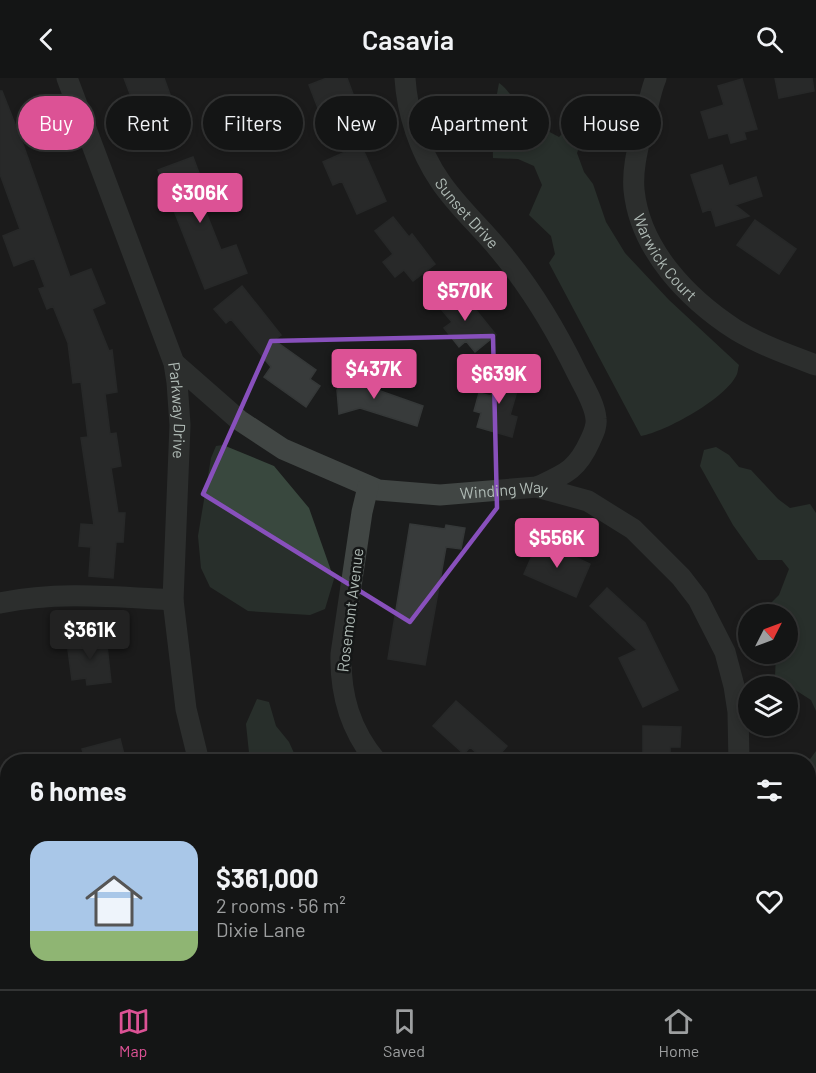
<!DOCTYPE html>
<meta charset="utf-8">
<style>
:root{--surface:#141515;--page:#1d1e1e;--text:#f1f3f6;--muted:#9d9fa0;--line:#333434;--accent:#dc5295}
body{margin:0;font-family:Barlow,sans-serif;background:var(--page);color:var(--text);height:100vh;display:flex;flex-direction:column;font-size:22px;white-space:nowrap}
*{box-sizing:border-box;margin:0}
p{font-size:20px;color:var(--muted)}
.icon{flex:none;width:33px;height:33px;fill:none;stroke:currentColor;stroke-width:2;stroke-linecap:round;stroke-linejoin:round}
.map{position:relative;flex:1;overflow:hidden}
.sheet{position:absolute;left:0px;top:676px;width:816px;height:236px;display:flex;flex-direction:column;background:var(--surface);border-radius:24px 24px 0 0;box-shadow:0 3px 9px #0003,0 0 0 2px var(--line)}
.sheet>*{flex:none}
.top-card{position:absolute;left:18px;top:18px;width:780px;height:54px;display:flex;gap:12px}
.needle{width:39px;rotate:48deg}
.fabs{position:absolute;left:738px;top:526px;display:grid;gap:12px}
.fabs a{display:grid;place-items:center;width:60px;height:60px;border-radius:50%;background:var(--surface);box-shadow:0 3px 9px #0003,0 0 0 2px var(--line);font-size:30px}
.price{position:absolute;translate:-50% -51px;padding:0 14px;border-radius:6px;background:var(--accent);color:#fff;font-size:20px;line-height:39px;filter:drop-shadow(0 2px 3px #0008)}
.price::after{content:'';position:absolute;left:50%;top:36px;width:18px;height:14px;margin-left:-9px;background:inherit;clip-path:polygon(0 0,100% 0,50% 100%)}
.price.active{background:#222;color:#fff}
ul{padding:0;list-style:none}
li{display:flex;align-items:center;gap:18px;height:150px;padding:0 30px}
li+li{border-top:2px solid var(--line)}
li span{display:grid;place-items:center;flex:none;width:168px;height:120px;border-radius:18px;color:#555}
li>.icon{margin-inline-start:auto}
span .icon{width:72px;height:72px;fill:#fffc;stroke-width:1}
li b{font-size:26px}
h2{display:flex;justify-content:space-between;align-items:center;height:72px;padding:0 30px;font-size:26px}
.tag{padding:0 21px;border-radius:27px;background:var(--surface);box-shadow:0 3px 9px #0003,0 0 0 2px var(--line);font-size:21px;line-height:54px}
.tag.active{background:var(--accent);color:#fff}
header{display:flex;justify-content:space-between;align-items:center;height:78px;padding:0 30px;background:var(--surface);font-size:27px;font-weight:600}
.dock{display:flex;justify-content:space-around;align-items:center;height:84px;border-top:2px solid var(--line);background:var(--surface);font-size:16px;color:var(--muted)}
.dock a{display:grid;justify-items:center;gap:3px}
.dock .active{color:var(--accent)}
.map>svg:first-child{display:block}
.water{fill:#39483e}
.building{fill:#383b3b;stroke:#353838;stroke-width:1.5}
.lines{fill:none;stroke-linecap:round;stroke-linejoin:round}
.minor{stroke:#414644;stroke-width:21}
.marked{fill:none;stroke:#8850bc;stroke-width:4.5;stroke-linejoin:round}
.labels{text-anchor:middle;stroke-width:5;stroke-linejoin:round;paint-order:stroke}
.street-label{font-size:16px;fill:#afbab5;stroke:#151717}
</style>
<header><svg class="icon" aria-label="back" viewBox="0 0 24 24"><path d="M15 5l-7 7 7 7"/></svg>Casavia<svg class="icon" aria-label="search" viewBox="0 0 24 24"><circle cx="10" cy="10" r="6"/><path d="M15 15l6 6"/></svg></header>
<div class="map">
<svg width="816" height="911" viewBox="0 0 816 911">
<rect width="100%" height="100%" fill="#1b1c1c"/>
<path class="water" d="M 499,5 C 511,14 516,25 521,39 L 559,59 L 566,52 L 587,47 L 577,75 L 584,94 L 593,106 L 606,144 L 625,175 L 669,222 L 739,287 C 738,290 738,293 737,296 C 727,320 665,354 641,358 L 549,185 L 555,176 L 551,158 L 529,137 L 542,107 L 534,88 L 518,81 L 493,80 L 492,43 Z
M 223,367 L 274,388 L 309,430 L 334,501 L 325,531 L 310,537 L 248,533 L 210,509 L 201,490 L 198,458 L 211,380 L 216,368 Z
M 716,369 L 729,377 L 739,389 L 751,392 L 778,421 L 790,430 L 810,426 L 816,435 L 816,633 L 811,622 L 775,599 L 776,576 L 788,576 L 788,537 L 766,537 L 763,533 L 779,517 L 789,491 L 782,482 L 758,482 L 733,447 L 700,388 L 704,372 Z
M 257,621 L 269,624 L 276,648 L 289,664 L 298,684 L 250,684 L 246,646 Z
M 816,673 L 816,716 L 809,713 L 808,684 Z
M 354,905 L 354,904 L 399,905 L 397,911 L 353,911 Z"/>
<path class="building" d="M 124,0 L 164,0 L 181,47 L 147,60 Z
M 327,0 L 347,0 L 357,27 L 342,33 L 345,41 L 325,48 L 309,7 Z
M 775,0 L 812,0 L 814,13 L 779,20 Z
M 742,1 L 757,51 L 744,54 L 746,61 L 731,65 L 728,55 L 709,60 L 701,34 L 724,27 L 718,8 Z
M 0,13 L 2,13 L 24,69 L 70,199 L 91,191 L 105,225 L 92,231 L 109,273 L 112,272 L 117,314 L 105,316 L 110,356 L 116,355 L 121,388 L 111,390 L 118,435 L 125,435 L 123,464 L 116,464 L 113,500 L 89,498 L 91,469 L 79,468 L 81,446 L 94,447 L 81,360 L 88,359 L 81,304 L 73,305 L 68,265 L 53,228 L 47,231 L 39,211 L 45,209 L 34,180 L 14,188 L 3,158 L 20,151 L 0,96 Z
M 361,67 L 386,123 L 357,136 L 342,103 L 333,107 L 323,84 Z
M 193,79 L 206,114 L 211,113 L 216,128 L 205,132 L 221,172 L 236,167 L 247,195 L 205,211 L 158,92 Z
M 722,87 L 729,108 L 756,99 L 762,118 L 735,127 L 749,138 L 716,148 L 711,131 L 703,134 L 691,97 Z
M 393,139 L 409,159 L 412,156 L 435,186 L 413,203 L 404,192 L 395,199 L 383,184 L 393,176 L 375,153 Z
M 755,142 L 796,171 L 779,196 L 737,167 Z
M 242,208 L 281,257 L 274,262 L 316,292 L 310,301 L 320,308 L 306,329 L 264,299 L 271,289 L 231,241 L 226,245 L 214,231 Z
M 458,210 L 496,257 L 475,274 L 466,263 L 459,269 L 444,250 L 452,244 L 437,226 Z
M 351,290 L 373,300 L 369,309 L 423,328 L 417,348 L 360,330 L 339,336 L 337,312 Z
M 498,293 L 521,299 L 510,337 L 517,339 L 512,359 L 477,349 L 481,335 L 474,333 L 479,315 L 491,318 Z
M 410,446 L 445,451 L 446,447 L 465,450 L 461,471 L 446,469 L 425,587 L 388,581 Z
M 539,462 L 590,486 L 576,519 L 524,496 Z
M 607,510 L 645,545 L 678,612 L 643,629 L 619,580 L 637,572 L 590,528 Z
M 106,559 L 111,604 L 87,607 L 86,600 L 72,602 L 67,564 Z
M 456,623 L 507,668 L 493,684 L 487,684 L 470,669 L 464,676 L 433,648 Z
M 643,648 L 681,649 L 680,669 L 670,669 L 670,684 L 643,684 Z
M 120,661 L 126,684 L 86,684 L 82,671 Z"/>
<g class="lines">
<g class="minor">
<path id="s1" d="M 67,0 L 174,285 L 177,304 L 180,347 L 173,522 L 186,631 L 199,684"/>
<path id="s2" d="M 405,0 C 407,35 420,74 440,103 C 458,130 485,153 505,179 C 534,215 557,254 577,295 C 584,309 595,326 596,341 C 597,349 593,356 590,363 C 577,392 565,396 537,409"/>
<path id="s3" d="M 656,0 C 650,14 648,30 644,44 C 639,66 632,89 634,112 C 640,172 688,221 736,252 C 761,267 789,277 816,287"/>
<path id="s4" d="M 174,285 L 239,342 L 283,371 L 378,412 L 440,417 L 537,409 L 588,423 L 633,451 L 681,499 L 698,521 L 725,574 L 734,608 L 738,634 L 739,684"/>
<path d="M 368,409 L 362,434 L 341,576 C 340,617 350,652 377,684"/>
<path d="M 0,525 C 57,513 115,519 173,522"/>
<path d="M 808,773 L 816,778"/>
<path d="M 266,904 L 267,911"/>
<path d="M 443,911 L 445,904"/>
</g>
</g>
<path d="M0 0H816V911H0ZM 493,258 L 497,430 L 410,544 L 203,416 L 271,263 Z" fill="#1b1c1c" fill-opacity=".55" fill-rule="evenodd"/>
<path class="marked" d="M 493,258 L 497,430 L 410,544 L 203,416 L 271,263 Z"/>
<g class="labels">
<g class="street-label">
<text dy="6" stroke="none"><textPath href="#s2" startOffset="152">Sunset Drive</textPath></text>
<text dy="6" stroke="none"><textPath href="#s3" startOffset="190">Warwick Court</textPath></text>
<text dy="6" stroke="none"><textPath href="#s1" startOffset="352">Parkway Drive</textPath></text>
<text dy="6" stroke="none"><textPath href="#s4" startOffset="369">Winding Way</textPath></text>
<text transform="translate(350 532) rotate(-83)" y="6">Rosemont Avenue</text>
</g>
</g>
</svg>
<div class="fabs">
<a><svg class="needle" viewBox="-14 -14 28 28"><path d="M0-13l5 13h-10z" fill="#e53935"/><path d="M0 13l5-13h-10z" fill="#9d9fa0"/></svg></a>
<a><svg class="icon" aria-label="layers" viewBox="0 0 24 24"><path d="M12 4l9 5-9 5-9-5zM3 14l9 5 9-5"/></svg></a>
</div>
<b class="price" style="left:200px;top:146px">$306K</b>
<b class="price" style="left:465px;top:244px">$570K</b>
<b class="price" style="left:374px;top:322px">$437K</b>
<b class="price" style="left:499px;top:327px">$639K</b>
<b class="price" style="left:557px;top:491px">$556K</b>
<b class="price active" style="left:90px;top:583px">$361K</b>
<div class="top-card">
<a class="tag active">Buy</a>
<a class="tag">Rent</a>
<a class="tag">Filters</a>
<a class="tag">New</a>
<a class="tag">Apartment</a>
<a class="tag">House</a>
</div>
<section class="sheet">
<h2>6 homes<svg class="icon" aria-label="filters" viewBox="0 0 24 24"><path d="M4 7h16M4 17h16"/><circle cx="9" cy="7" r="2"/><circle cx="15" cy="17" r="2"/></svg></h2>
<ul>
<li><span style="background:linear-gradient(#a9c7e8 75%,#8fb573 0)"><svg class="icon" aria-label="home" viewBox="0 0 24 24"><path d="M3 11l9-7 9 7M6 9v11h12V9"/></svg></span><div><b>$361,000</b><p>2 rooms · 56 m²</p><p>Dixie Lane</p></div><svg class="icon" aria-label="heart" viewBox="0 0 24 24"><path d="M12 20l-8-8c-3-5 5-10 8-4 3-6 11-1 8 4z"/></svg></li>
</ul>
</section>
</div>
<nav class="dock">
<a class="active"><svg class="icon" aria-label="map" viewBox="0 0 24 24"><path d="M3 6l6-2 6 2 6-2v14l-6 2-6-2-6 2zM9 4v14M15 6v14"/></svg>Map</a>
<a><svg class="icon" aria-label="saved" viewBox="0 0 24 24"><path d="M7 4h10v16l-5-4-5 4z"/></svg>Saved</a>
<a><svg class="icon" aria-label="home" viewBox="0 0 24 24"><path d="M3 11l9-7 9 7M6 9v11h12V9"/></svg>Home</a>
</nav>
